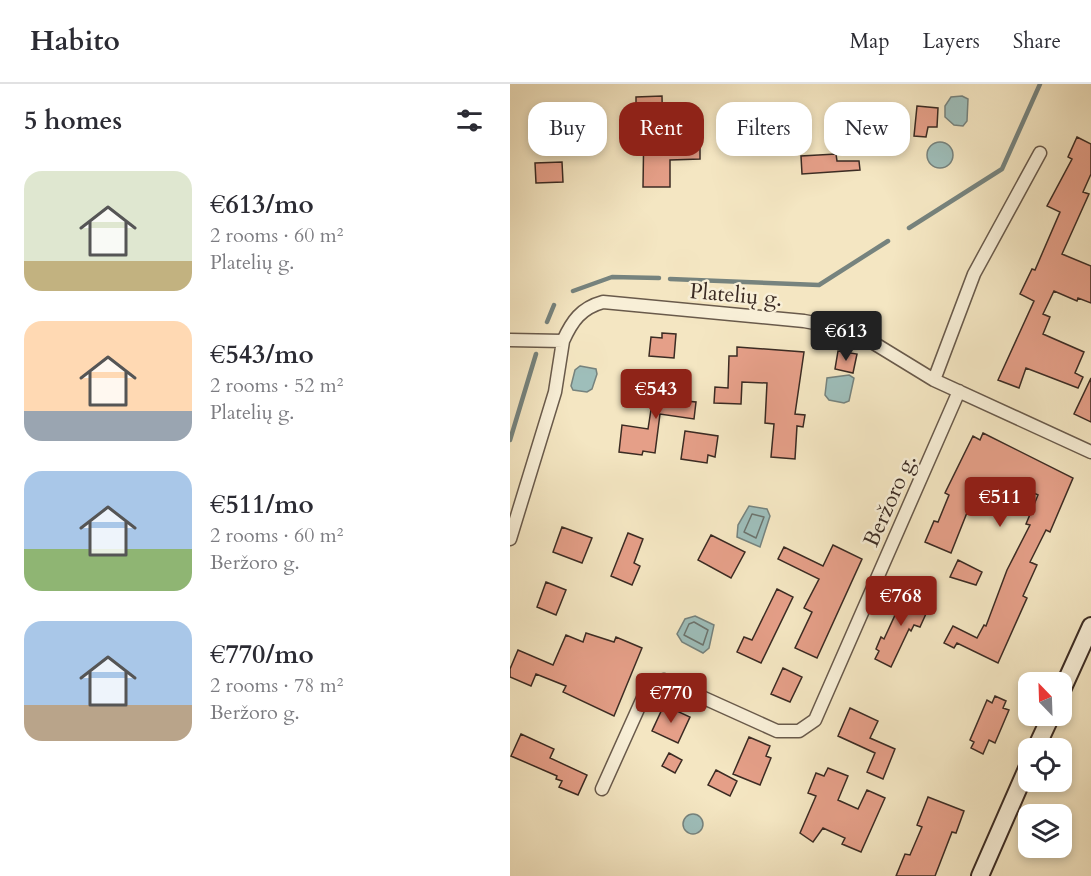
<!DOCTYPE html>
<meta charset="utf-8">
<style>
:root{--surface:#fff;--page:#f7f7f7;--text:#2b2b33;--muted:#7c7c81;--line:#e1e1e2;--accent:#8f2418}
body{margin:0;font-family:Cardo,serif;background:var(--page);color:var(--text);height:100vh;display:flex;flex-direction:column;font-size:22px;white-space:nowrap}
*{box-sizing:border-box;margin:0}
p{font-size:20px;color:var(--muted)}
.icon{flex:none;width:33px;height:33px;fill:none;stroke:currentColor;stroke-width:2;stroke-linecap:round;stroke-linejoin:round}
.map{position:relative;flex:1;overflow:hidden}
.details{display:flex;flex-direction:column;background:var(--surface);width:510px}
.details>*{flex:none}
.banner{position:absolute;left:18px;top:18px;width:472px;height:54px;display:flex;gap:12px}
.needle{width:39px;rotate:337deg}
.fabs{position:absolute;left:508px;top:588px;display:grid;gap:12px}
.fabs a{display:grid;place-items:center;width:54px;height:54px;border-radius:12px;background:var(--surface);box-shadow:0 3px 9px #0003;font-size:30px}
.price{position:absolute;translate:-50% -51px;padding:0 14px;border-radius:6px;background:var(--accent);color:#fff;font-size:20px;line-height:39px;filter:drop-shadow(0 2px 3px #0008)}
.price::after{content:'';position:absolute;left:50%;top:36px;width:18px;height:14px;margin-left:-9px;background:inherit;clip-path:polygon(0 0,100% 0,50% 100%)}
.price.on{background:#222;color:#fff}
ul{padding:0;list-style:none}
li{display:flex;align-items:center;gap:18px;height:150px;padding:0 24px}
li span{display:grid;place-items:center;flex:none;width:168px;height:120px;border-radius:18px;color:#555}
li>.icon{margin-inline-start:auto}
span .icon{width:72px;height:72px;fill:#fffc;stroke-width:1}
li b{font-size:26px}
h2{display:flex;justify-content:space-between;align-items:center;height:72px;padding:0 24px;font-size:26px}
.tag{padding:0 21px;border-radius:18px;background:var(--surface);box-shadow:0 3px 9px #0003;font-size:21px;line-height:54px}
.tag.on{background:var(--accent);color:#fff}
header{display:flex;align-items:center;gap:36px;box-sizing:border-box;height:84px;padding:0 30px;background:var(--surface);border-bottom:2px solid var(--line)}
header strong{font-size:28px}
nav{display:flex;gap:33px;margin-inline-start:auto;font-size:21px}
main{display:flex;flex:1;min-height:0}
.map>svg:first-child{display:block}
.water{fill:#9ebeba;stroke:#76837e;stroke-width:1.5}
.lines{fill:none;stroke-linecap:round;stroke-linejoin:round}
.shore{stroke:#6c746e;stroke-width:1.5}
.stream{stroke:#76837e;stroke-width:4.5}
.building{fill:#e59f88;stroke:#3b2b23;stroke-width:1.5}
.minor-casing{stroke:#695a4b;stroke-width:15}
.secondary-casing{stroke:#3b2b23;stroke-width:20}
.minor{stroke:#f8efd7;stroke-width:12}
.secondary{stroke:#f8efd7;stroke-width:16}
.labels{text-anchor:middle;stroke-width:5;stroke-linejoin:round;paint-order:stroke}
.street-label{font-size:22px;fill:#3b2b23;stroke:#f8efd7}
</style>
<header>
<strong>Habito</strong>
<nav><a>Map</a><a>Layers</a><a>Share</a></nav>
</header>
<main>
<section class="details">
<h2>5 homes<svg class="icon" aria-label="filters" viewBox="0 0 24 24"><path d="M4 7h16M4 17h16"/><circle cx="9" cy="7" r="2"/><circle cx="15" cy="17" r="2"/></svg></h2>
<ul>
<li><span style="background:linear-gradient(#dfe7d0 75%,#c2b280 0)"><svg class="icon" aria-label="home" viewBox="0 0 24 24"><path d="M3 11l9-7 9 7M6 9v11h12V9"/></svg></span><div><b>€613/mo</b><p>2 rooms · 60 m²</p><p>Platelių g.</p></div></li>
<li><span style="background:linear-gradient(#ffd9b3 75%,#9aa5b1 0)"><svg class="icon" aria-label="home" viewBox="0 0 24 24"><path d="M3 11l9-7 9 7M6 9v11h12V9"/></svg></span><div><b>€543/mo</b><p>2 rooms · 52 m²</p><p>Platelių g.</p></div></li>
<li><span style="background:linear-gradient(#a9c7e8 65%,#8fb573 0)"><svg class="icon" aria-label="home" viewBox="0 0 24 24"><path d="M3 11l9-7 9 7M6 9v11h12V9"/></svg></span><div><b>€511/mo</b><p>2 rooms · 60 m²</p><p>Beržoro g.</p></div></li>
<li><span style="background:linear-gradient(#a9c7e8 70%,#b9a48a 0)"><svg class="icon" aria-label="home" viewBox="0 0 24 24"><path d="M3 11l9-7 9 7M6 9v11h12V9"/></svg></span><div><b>€770/mo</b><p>2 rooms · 78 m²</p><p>Beržoro g.</p></div></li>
</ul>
</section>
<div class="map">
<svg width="581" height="792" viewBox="0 0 581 792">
<rect width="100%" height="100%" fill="#f4e6c2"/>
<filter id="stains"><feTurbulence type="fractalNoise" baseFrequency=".00333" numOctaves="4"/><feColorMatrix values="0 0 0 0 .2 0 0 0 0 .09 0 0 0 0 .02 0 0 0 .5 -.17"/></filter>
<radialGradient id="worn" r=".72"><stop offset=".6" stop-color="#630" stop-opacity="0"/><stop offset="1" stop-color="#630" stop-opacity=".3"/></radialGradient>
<path class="water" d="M 452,12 L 458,15 L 457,37 L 453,42 L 444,41 L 435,33 L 435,22 L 441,13 Z
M417 71a13 13 0 1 1 26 0a13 13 0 1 1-26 0Z
M 70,282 L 86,285 L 87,290 L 82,305 L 77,308 L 63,306 L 61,302 L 65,286 Z
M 339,291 L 344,294 L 339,317 L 334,319 L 319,316 L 315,311 L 317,294 Z
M 239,422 L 257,425 L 260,432 L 250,463 L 227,453 L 228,441 Z
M 185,532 L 204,541 L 199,564 L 193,569 L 172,558 L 167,550 L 175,535 Z
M173 740a10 10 0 1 1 20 0a10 10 0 1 1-20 0Z"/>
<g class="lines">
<path class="shore" d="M 242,430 L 254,433 L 246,454 L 234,448 Z
M 184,538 L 198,546 L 193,561 L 174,551 L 179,540 Z"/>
<path class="stream" d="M 399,144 L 492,85 L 530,0
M 160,195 L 309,201 L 378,157
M 63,207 L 102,193 L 149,194
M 37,238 L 44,221
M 0,356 L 26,270"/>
</g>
<path class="building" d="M 152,12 L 153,56 L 190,56 L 190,75 L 160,76 L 160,103 L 133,103 L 134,36 L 126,37 L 126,13 Z
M 407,22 L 428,24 L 427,43 L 418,43 L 416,53 L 404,52 Z
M 567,53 L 581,60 L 581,90 L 573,108 L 579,110 L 552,170 L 581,182 L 581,219 L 568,214 L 567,217 L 544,207 L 533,230 L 540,233 L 533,250 L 574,268 L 565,289 L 573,293 L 568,304 L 516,284 L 509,304 L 488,296 L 524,217 L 510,210 L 522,185 L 525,186 L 550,128 L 537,122 L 562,75 L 558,73 Z
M 326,70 L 327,77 L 349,77 L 350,86 L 292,90 L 291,72 Z
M 52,78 L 53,98 L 26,99 L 25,79 Z
M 152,249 L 166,250 L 164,274 L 139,272 L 141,253 L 152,254 Z
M 227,263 L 294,268 L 285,330 L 295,331 L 293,343 L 287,342 L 285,375 L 261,373 L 264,340 L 255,339 L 257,299 L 232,298 L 231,320 L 204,319 L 205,303 L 218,304 L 219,272 L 227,272 Z
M 328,267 L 347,270 L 343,289 L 325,285 Z
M 581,294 L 581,338 L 564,330 Z
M 150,295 L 168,298 L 165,316 L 186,318 L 184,335 L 150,330 L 145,369 L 133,367 L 132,371 L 109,368 L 112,341 L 138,345 L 143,313 L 148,314 Z
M 175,347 L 208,352 L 205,373 L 198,371 L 197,379 L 171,375 Z
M 473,349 L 563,394 L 540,448 L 536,446 L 520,478 L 527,481 L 513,512 L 517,514 L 488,579 L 447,559 L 444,564 L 434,559 L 443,542 L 467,554 L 474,541 L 476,542 L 497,486 L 520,441 L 516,440 L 528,411 L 499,398 L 490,418 L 466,406 L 441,469 L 415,458 L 424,437 L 428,438 L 439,411 L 435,409 L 463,352 L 470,356 Z
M 52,443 L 82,454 L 72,479 L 43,468 Z
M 118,449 L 133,455 L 124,479 L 130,482 L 122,501 L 101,492 Z
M 201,451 L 235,468 L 221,494 L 188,476 Z
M 323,461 L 352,475 L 307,574 L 285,564 L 302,528 L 294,524 L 309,495 L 268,475 L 274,463 L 313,482 Z
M 448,476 L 472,488 L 466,501 L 440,493 Z
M 36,498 L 56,506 L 46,531 L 27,523 Z
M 267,505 L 283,513 L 251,579 L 227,568 L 234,553 L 242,556 Z
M 391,508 L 420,521 L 410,543 L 404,541 L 401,547 L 399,545 L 381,583 L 365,575 L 369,567 L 366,565 L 371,553 L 374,555 L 385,531 L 381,529 Z
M 76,549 L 104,558 L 106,553 L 132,564 L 104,632 L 53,608 L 56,602 L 26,590 L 21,602 L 0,593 L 0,585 L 8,566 L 43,581 L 56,551 L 73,558 Z
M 273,584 L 292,593 L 280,618 L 261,610 Z
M 485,612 L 496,617 L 493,624 L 499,626 L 485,659 L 479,656 L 473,670 L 461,664 L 464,658 L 460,656 L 477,616 L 482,619 Z
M 154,621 L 180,633 L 168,659 L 142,647 Z
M 340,624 L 368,637 L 360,654 L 385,665 L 373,695 L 357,688 L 365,669 L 328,652 Z
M 11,650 L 44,665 L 40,674 L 77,691 L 68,711 L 49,703 L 52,697 L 46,695 L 47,692 L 1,672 Z
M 239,653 L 260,662 L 256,672 L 261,674 L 250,701 L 223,690 Z
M 159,669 L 172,676 L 165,689 L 152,682 Z
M 318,684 L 338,692 L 328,716 L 348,725 L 357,706 L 375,714 L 351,768 L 332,760 L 335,754 L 313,744 L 303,758 L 290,749 L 306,712 L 298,709 L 306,689 L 314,692 Z
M 206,686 L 227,697 L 220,712 L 198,701 Z
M 418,713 L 454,727 L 446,749 L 442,748 L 425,792 L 386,792 L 395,770 L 400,771 L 412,743 L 407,741 Z"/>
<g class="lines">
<defs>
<path id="minor" d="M 0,256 L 53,257 C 62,237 71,224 93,218 L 294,237 L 326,243 L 357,255 L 424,296 L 581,368
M 424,296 L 464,190 L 530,69
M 0,455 L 45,308 L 53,257
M 92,705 L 137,605 L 154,596 L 267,647 L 289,647 L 305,636 L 449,307"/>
<path id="secondary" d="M 552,606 L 581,542
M 526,664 L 541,632
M 470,792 L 519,680"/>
</defs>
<use href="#minor" class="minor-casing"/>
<use href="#secondary" class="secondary-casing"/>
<use href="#minor" class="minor"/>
<use href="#secondary" class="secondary"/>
</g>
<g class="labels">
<g class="street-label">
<text transform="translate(226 210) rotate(5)" y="8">Platelių g.</text>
<text transform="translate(379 416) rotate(-66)" y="8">Beržoro g.</text>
</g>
</g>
<rect width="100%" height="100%" filter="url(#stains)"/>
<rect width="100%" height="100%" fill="url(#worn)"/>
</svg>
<div class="fabs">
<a><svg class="needle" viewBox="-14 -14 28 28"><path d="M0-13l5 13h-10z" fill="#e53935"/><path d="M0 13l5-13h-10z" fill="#7c7c81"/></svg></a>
<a><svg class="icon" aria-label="locate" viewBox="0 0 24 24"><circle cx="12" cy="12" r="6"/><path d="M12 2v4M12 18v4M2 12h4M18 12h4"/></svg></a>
<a><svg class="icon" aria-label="layers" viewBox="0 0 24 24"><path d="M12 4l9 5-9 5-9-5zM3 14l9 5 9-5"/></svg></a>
</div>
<b class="price on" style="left:336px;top:278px">€613</b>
<b class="price" style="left:146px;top:336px">€543</b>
<b class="price" style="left:490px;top:444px">€511</b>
<b class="price" style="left:391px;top:543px">€768</b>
<b class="price" style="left:161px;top:640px">€770</b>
<div class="banner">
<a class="tag">Buy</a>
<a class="tag on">Rent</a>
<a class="tag">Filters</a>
<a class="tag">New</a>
</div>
</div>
</main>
